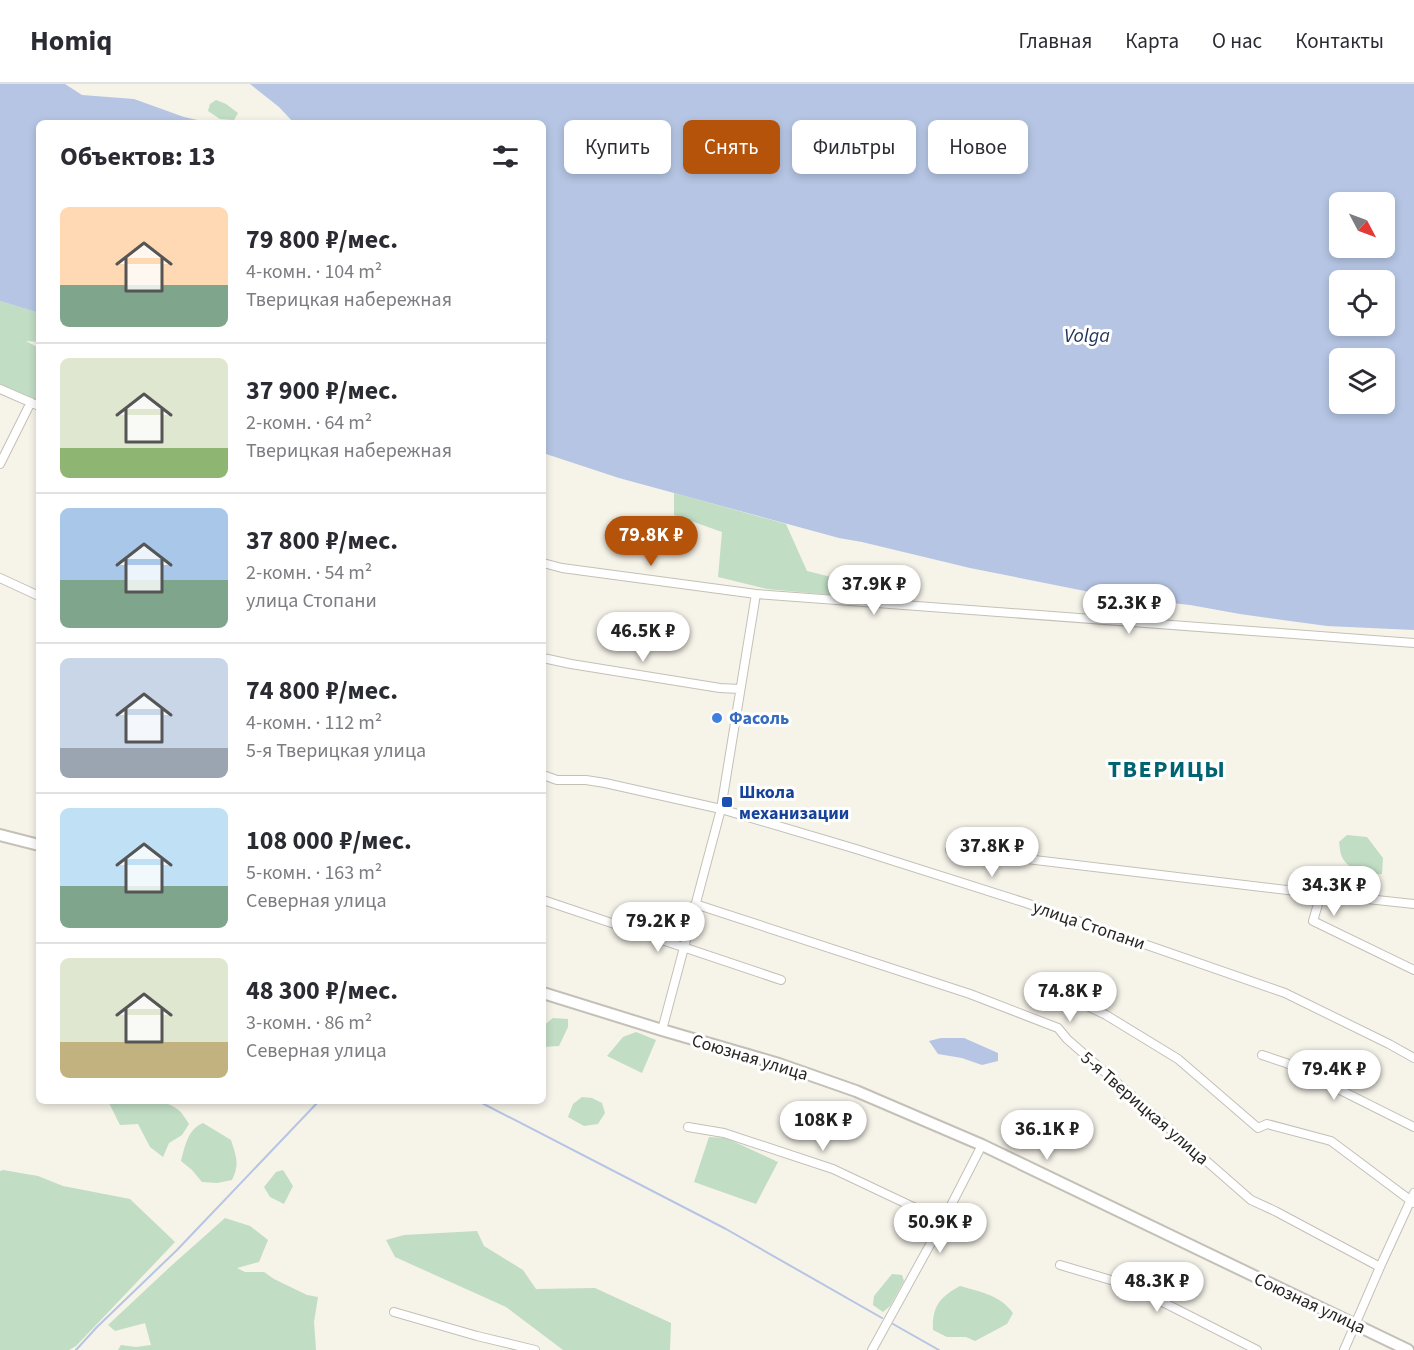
<!DOCTYPE html>
<html lang="ru">
<meta charset="utf-8">
<style>
:root{--surface:#fff;--page:#f2f2f3;--text:#2b2b33;--muted:#7c7c81;--line:#e1e1e2;--accent:#b45309}
body{margin:0;font-family:"Source Sans 3",sans-serif;background:var(--page);color:var(--text);height:100vh;display:flex;flex-direction:column;font-size:22px;white-space:nowrap}
*{box-sizing:border-box;margin:0}
p{font-size:20px;color:var(--muted)}
.icon{flex:none;width:33px;height:33px;fill:none;stroke:currentColor;stroke-width:2;stroke-linecap:round;stroke-linejoin:round}
.map{position:relative;flex:1;overflow:hidden}
.drawer{position:absolute;left:36px;top:36px;width:510px;height:984px;display:flex;flex-direction:column;background:var(--surface);border-radius:9px;box-shadow:0 3px 9px #0003}
.drawer>*{flex:none}
.top-card{position:absolute;left:564px;top:36px;width:570px;height:54px;display:flex;gap:12px}
.needle{width:39px;rotate:131deg}
.tools{position:absolute;left:1329px;top:108px;display:grid;gap:12px}
.tools a{display:grid;place-items:center;width:66px;height:66px;border-radius:9px;background:var(--surface);box-shadow:0 3px 9px #0003;font-size:30px}
.price{position:absolute;translate:-50% -51px;padding:0 14px;border-radius:21px;background:#fff;color:#222;font-size:20px;line-height:39px;filter:drop-shadow(0 2px 3px #0008)}
.price::after{content:'';position:absolute;left:50%;top:36px;width:18px;height:14px;margin-left:-9px;background:inherit;clip-path:polygon(0 0,100% 0,50% 100%)}
.price.current{background:var(--accent);color:#fff}
ul{padding:0;list-style:none}
li{display:flex;align-items:center;gap:18px;height:150px;padding:0 24px}
li+li{border-top:2px solid var(--line)}
li span{display:grid;place-items:center;flex:none;width:168px;height:120px;border-radius:9px;color:#555}
li>.icon{margin-inline-start:auto}
span .icon{width:72px;height:72px;fill:#fffc;stroke-width:1}
li b{font-size:26px}
h2{display:flex;justify-content:space-between;align-items:center;height:72px;padding:0 24px;font-size:26px}
.chip{padding:0 21px;border-radius:9px;background:var(--surface);box-shadow:0 3px 9px #0003;font-size:21px;line-height:54px}
.chip.current{background:var(--accent);color:#fff}
header{display:flex;align-items:center;gap:36px;box-sizing:border-box;height:84px;padding:0 30px;background:var(--surface);border-bottom:2px solid var(--line)}
header strong{font-size:28px}
nav{display:flex;gap:33px;margin-inline-start:auto;font-size:21px}
.map>svg:first-child{display:block}
.green{fill:#c1ddc4}
.water{fill:#b5c5e3;fill-rule:evenodd}
.lines{fill:none;stroke-linecap:round;stroke-linejoin:round}
.stream{stroke:#b5c5e3;stroke-width:2}
.street-casing{stroke:#c4c0b7;stroke-width:10}
.secondary-casing{stroke:#c4c0b7;stroke-width:14}
.street{stroke:#fff;stroke-width:8}
.secondary{stroke:#fff;stroke-width:10}
.shop-dot{fill:#3f7fe0;stroke:#fff;stroke-width:2}
.transit-dot{fill:#1a4fb4;stroke:#fff;stroke-width:2}
.labels{text-anchor:middle;stroke-width:6;stroke-linejoin:round;paint-order:stroke}
.shop-label{font-size:18px;font-weight:bold;fill:#366cbe;stroke:#fff;text-anchor:start}
.transit-label{font-size:18px;font-weight:bold;fill:#164399;stroke:#fff;text-anchor:start}
.street-label{font-size:18px;fill:#272622;stroke:#fff}
.water-label{font-size:20px;font-style:italic;fill:#1f325b;stroke:#fff}
.district-label{font-size:24px;font-weight:bold;letter-spacing:1.5px;fill:#006371;stroke:#fff}
</style>
<header>
<strong>Homiq</strong>
<nav><a>Главная</a><a>Карта</a><a>О нас</a><a>Контакты</a></nav>
</header>
<div class="map">
<svg width="1414" height="1266" viewBox="0 0 1414 1266">
<rect width="100%" height="100%" fill="#f6f3e9"/>
<path class="green" d="M 216,16 L 226,20 L 238,29 L 234,36 L 220,35 L 208,27 L 210,20 Z
M 0,217 L 39,229 L 39,258 L 26,257 L 39,264 L 39,319 L 0,301 Z
M 674,409 L 786,440 L 807,487 L 888,507 L 884,516 L 767,505 L 718,493 L 722,448 L 674,431 Z
M 1347,751 L 1367,753 L 1383,774 L 1382,790 C 1367,791 1350,788 1342,773 C 1340,769 1340,763 1339,758 Z
M 553,934 L 568,935 L 568,943 L 559,962 L 543,963 L 543,942 Z
M 636,948 L 656,956 L 642,989 L 607,972 L 623,953 Z
M 582,1013 L 592,1014 L 602,1019 L 605,1029 L 598,1040 L 584,1042 L 568,1033 L 573,1020 Z
M 108,1017 C 128,1017 161,1012 177,1025 C 182,1028 185,1034 189,1040 L 182,1051 L 169,1059 L 163,1073 L 150,1063 L 138,1040 L 120,1041 Z
M 203,1039 L 231,1056 C 236,1072 240,1080 232,1096 L 217,1099 L 202,1098 L 192,1086 L 181,1077 C 185,1062 188,1045 203,1039 Z
M 709,1053 L 726,1054 L 778,1078 L 756,1120 L 694,1098 Z
M 3,1086 L 38,1092 L 63,1102 L 130,1115 L 175,1158 L 76,1262 L 69,1266 L 0,1266 L 0,1087 Z
M 283,1086 L 293,1102 L 284,1120 L 270,1113 L 264,1103 L 276,1088 Z
M 225,1134 L 250,1142 L 268,1156 L 259,1178 L 237,1184 L 245,1188 L 264,1188 L 274,1195 L 307,1211 L 318,1213 L 314,1238 L 316,1266 L 118,1266 L 121,1261 L 136,1263 L 151,1261 L 145,1239 L 115,1247 L 108,1241 L 171,1182 Z
M 477,1147 L 484,1162 L 523,1186 L 536,1205 L 595,1204 L 671,1239 L 670,1266 L 563,1266 L 506,1223 L 395,1173 L 386,1156 L 404,1151 Z
M 892,1190 L 902,1191 L 904,1197 L 890,1222 L 883,1228 L 873,1221 L 874,1212 Z
M 960,1202 C 981,1208 1000,1211 1013,1229 L 1007,1240 L 975,1257 L 966,1253 L 947,1253 L 933,1246 C 932,1222 940,1213 960,1202 Z"/>
<path class="water" d="M 0,0 L 65,0 L 82,11 L 134,15 L 184,33 L 211,39 L 39,39 L 39,229 L 0,217 Z
M 250,0 L 1414,0 L 1414,546 L 1327,542 L 1240,530 L 1190,521 L 1110,512 L 970,484 L 862,458 L 839,454 L 619,394 L 543,369 L 543,39 L 294,39 L 279,23 ZM 1384,118 L 1384,164 L 1340,164 L 1340,118 ZM 1384,196 L 1384,242 L 1340,242 L 1340,196 ZM 1340,274 L 1384,274 L 1384,320 L 1340,320 Z
M 941,954 L 964,954 L 998,969 L 998,977 L 982,981 L 962,974 L 938,970 L 929,957 Z"/>
<g class="lines">
<path class="stream" d="M 478,1017 L 726,1145 L 882,1234
M 893,1240 L 939,1266
M 76,1266 L 97,1243 L 177,1166 L 319,1017"/>
<defs>
<path id="street" d="M 0,305 L 39,322
M 0,380 L 31,318
M 543,479 L 562,484 L 756,510 L 1414,559
M 0,494 L 39,512
M 543,574 L 571,580 L 720,604 L 740,605
M 543,691 L 557,696 L 586,696 L 605,699 L 721,725 L 856,765 L 1026,819 L 1285,909 L 1389,960 L 1414,974
M 950,766 L 1321,810
M 543,816 L 781,896
M 695,820 L 970,910 L 1058,944 L 1067,955 L 1251,1116 L 1275,1127 L 1380,1183
M 1414,820 L 1321,810 L 1313,837 L 1414,886
M 1079,918 L 1106,931 L 1178,975 L 1258,1044 L 1267,1040 L 1331,1057 L 1414,1119
M 662,946 L 721,725 L 756,510
M 1262,971 L 1286,979 L 1414,1043
M 688,1043 L 724,1049 L 833,1085 L 943,1137
M 1060,1181 L 1131,1202 L 1257,1266
M 394,1228 L 477,1252 L 535,1266
M 872,1266 L 943,1137 L 982,1061
M 1344,1266 L 1380,1183 L 1414,1109"/>
<path id="secondary" d="M 0,751 L 39,761
M 543,909 L 662,946 L 779,980 L 856,1007 L 982,1061 L 1408,1266"/>
</defs>
<use href="#street" class="street-casing"/>
<use href="#secondary" class="secondary-casing"/>
<use href="#street" class="street"/>
<use href="#secondary" class="secondary"/>
</g>
<circle class="shop-dot" cx="717" cy="634" r="6"/>
<rect class="transit-dot" x="721" y="712" width="12" height="12" rx="3"/>
<g class="labels">
<g class="shop-label">
<text x="729" y="640">Фасоль</text>
</g>
<g class="transit-label">
<text x="739" y="714">Школа<tspan x="739" dy="21">механизации</tspan></text>
</g>
<g class="street-label">
<text transform="translate(1089 841) rotate(19)" y="6">улица Стопани</text>
<text transform="translate(750 973) rotate(17)" y="6">Союзная улица</text>
<text transform="translate(1145 1024) rotate(41)" y="6">5-я Тверицкая улица</text>
<text transform="translate(1310 1219) rotate(25)" y="6">Союзная улица</text>
</g>
<g class="water-label">
<text x="1087" y="258">Volga</text>
</g>
<g class="district-label">
<text x="1167" y="693">ТВЕРИЦЫ</text>
</g>
</g>
</svg>
<div class="tools">
<a><svg class="needle" viewBox="-14 -14 28 28"><path d="M0-13l5 13h-10z" fill="#e53935"/><path d="M0 13l5-13h-10z" fill="#7c7c81"/></svg></a>
<a><svg class="icon" aria-label="locate" viewBox="0 0 24 24"><circle cx="12" cy="12" r="6"/><path d="M12 2v4M12 18v4M2 12h4M18 12h4"/></svg></a>
<a><svg class="icon" aria-label="layers" viewBox="0 0 24 24"><path d="M12 4l9 5-9 5-9-5zM3 14l9 5 9-5"/></svg></a>
</div>
<b class="price current" style="left:651px;top:483px">79.8K ₽</b>
<b class="price" style="left:874px;top:532px">37.9K ₽</b>
<b class="price" style="left:1129px;top:551px">52.3K ₽</b>
<b class="price" style="left:643px;top:579px">46.5K ₽</b>
<b class="price" style="left:992px;top:794px">37.8K ₽</b>
<b class="price" style="left:1334px;top:833px">34.3K ₽</b>
<b class="price" style="left:658px;top:869px">79.2K ₽</b>
<b class="price" style="left:1070px;top:939px">74.8K ₽</b>
<b class="price" style="left:1334px;top:1017px">79.4K ₽</b>
<b class="price" style="left:823px;top:1068px">108K ₽</b>
<b class="price" style="left:1047px;top:1077px">36.1K ₽</b>
<b class="price" style="left:940px;top:1170px">50.9K ₽</b>
<b class="price" style="left:1157px;top:1229px">48.3K ₽</b>
<div class="top-card">
<a class="chip">Купить</a>
<a class="chip current">Снять</a>
<a class="chip">Фильтры</a>
<a class="chip">Новое</a>
</div>
<section class="drawer">
<h2>Объектов: 13<svg class="icon" aria-label="filters" viewBox="0 0 24 24"><path d="M4 7h16M4 17h16"/><circle cx="9" cy="7" r="2"/><circle cx="15" cy="17" r="2"/></svg></h2>
<ul>
<li><span style="background:linear-gradient(#ffd9b3 65%,#7fa58c 0)"><svg class="icon" aria-label="home" viewBox="0 0 24 24"><path d="M3 11l9-7 9 7M6 9v11h12V9"/></svg></span><div><b>79 800 ₽/мес.</b><p>4-комн. · 104 m²</p><p>Тверицкая набережная</p></div></li>
<li><span style="background:linear-gradient(#dfe7d0 75%,#8fb573 0)"><svg class="icon" aria-label="home" viewBox="0 0 24 24"><path d="M3 11l9-7 9 7M6 9v11h12V9"/></svg></span><div><b>37 900 ₽/мес.</b><p>2-комн. · 64 m²</p><p>Тверицкая набережная</p></div></li>
<li><span style="background:linear-gradient(#a9c7e8 60%,#7fa58c 0)"><svg class="icon" aria-label="home" viewBox="0 0 24 24"><path d="M3 11l9-7 9 7M6 9v11h12V9"/></svg></span><div><b>37 800 ₽/мес.</b><p>2-комн. · 54 m²</p><p>улица Стопани</p></div></li>
<li><span style="background:linear-gradient(#c9d6e8 75%,#9aa5b1 0)"><svg class="icon" aria-label="home" viewBox="0 0 24 24"><path d="M3 11l9-7 9 7M6 9v11h12V9"/></svg></span><div><b>74 800 ₽/мес.</b><p>4-комн. · 112 m²</p><p>5-я Тверицкая улица</p></div></li>
<li><span style="background:linear-gradient(#bfe0f5 65%,#7fa58c 0)"><svg class="icon" aria-label="home" viewBox="0 0 24 24"><path d="M3 11l9-7 9 7M6 9v11h12V9"/></svg></span><div><b>108 000 ₽/мес.</b><p>5-комн. · 163 m²</p><p>Северная улица</p></div></li>
<li><span style="background:linear-gradient(#dfe7d0 70%,#c2b280 0)"><svg class="icon" aria-label="home" viewBox="0 0 24 24"><path d="M3 11l9-7 9 7M6 9v11h12V9"/></svg></span><div><b>48 300 ₽/мес.</b><p>3-комн. · 86 m²</p><p>Северная улица</p></div></li>
</ul>
</section>
</div>
